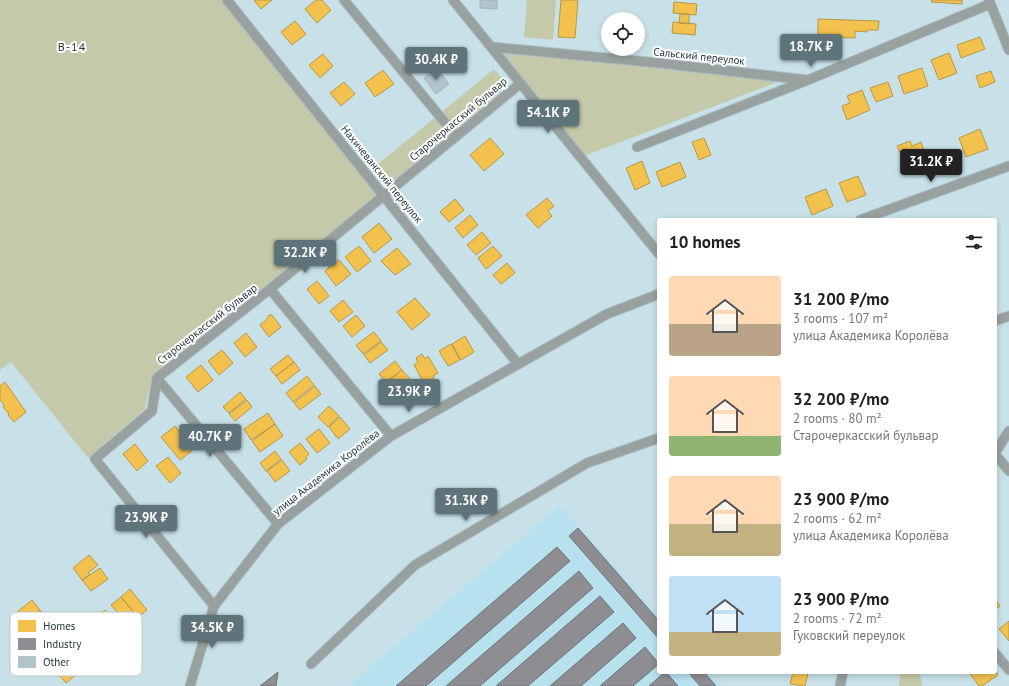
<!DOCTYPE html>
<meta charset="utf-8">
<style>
:root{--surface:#fff;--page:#f2f2f2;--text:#222;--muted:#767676;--accent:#5f737a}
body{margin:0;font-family:"PT Sans",sans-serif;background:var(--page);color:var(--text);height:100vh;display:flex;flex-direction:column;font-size:15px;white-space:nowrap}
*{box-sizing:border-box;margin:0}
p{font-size:13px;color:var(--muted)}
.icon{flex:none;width:22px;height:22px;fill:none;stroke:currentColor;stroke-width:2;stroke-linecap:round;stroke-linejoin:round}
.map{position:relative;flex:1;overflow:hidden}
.details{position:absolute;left:657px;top:218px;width:340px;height:456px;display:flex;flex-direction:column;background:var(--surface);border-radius:4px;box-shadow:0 2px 6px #0003}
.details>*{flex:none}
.buttons{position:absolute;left:601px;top:12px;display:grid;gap:8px}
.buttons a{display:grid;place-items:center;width:44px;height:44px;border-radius:50%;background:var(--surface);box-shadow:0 2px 6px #0003;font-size:20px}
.price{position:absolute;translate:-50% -34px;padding:0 9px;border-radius:4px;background:var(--accent);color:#fff;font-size:13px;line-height:26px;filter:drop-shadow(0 1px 2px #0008)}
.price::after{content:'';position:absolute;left:50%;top:24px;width:12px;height:9px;margin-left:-6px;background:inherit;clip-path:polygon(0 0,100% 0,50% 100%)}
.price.on{background:#222;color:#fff}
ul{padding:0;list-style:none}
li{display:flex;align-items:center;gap:12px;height:100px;padding:0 12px}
li span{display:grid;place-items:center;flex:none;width:112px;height:80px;border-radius:4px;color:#555}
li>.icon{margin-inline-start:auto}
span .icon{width:48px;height:48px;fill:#fffc;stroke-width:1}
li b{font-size:17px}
h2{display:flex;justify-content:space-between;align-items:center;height:48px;padding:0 12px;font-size:17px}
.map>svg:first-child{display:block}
.built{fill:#b8e1ee}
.green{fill:#c4c9a9}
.homes{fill:#f2c14e;stroke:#b59849}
.industry{fill:#8d8d92;stroke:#6e7479}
.building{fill:#b1c3cb;stroke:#a2b3bc}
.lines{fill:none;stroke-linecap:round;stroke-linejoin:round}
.street-casing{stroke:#aabec4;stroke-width:11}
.street{stroke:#98a19f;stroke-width:9}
.labels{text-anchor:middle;stroke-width:4;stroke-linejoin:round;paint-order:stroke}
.street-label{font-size:11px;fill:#26383e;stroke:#fff}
.neighbourhood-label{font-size:12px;letter-spacing:1px;fill:#26383e;stroke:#fff}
.key{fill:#fff;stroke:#bec3c5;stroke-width:1}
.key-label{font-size:11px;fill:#26383e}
</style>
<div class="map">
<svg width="1009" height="686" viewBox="0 0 1009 686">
<rect width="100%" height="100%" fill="#c8e1e9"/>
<path class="built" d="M 560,505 L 659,616 L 659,672 L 709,672 L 722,686 L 351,686 L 349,685 Z"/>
<path class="green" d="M 0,0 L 221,0 L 378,195 L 152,377 L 145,409 L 88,458 L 11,362 L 0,370 Z
M 527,0 L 556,0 L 553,40 L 524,37 Z
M 506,53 L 777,79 L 775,83 L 584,156 L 503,56 Z
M 494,69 L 508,86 L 391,183 L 377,165 Z
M 899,672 L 920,672 L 922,686 L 899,686 L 900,678 Z"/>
<path class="homes" d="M 254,0 L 272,0 L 261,9 Z
M 316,0 L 322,0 L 331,10 L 317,23 L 305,9 Z
M 561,0 L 578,0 L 575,38 L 558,37 Z
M 932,0 L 962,0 L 962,4 L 931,2 Z
M 674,2 L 697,4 L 696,15 L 673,13 Z
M 680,14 L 689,14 L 689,24 L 679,23 Z
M 818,19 L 879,21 L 878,30 L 867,30 L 867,32 L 855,31 L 855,38 L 818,37 Z
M 295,21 L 306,34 L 292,45 L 281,32 Z
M 673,22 L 696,24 L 695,35 L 672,33 Z
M 980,37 L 985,49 L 961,58 L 957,45 Z
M 949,53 L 957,73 L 939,80 L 931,60 Z
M 323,54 L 333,66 L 320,78 L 309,65 Z
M 922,68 L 928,86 L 904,94 L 898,76 Z
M 383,70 L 394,84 L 375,97 L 365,83 Z
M 991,71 L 995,82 L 980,88 L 976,76 Z
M 344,82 L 355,94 L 341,106 L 330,93 Z
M 888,82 L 893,96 L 876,102 L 870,88 Z
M 862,90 L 870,110 L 847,120 L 842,106 L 850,103 L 847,96 Z
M 980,129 L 988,149 L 966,157 L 959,138 Z
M 490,138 L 504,154 L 484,171 L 470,155 Z
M 704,138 L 711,155 L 699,160 L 692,142 Z
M 910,141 L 912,146 L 921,142 L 927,158 L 906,166 L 897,146 Z
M 944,150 L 950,164 L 938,169 L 933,154 Z
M 642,161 L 650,183 L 635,190 L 626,168 Z
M 680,162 L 686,177 L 662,187 L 656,172 Z
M 858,176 L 866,195 L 847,202 L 839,183 Z
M 826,189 L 833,206 L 812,215 L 805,197 Z
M 547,198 L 554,206 L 548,211 L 552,216 L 538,228 L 526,215 Z
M 455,199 L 464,210 L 449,222 L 440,212 Z
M 470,215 L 478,225 L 463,238 L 455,228 Z
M 379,223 L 392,239 L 374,253 L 362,237 Z
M 482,232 L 491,243 L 476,255 L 467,245 Z
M 359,246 L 371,261 L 357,272 L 345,257 Z
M 493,246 L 502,256 L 486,269 L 478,258 Z
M 397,248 L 411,264 L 395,275 L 381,261 Z
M 339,260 L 351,274 L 336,286 L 325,271 L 329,268 L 329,264 L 332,262 L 335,263 Z
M 507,263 L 515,273 L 501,284 L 493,275 Z
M 317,281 L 329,296 L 319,304 L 307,289 Z
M 415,298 L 430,315 L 412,330 L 397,312 Z
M 343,300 L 353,312 L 339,322 L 330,311 Z
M 269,315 L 272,315 L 281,327 L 269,337 L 260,325 L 266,320 Z
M 356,315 L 365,326 L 352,337 L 343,326 Z
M 374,332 L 381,341 L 363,354 L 356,345 Z
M 246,333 L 257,347 L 245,357 L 234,343 Z
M 465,336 L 474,352 L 461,360 L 452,344 Z
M 381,342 L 388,350 L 370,363 L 364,355 Z
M 451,344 L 460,360 L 448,366 L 439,351 Z
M 222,350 L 233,363 L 219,375 L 208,361 Z
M 422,354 L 425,359 L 428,356 L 438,373 L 433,376 L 434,378 L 428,382 L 426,379 L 423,381 L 414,365 L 418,362 L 416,358 Z
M 288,355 L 294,362 L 276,376 L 270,369 Z
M 395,361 L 402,370 L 386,382 L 379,374 Z
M 294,362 L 300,370 L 282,384 L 276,376 Z
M 201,365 L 213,380 L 198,392 L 186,377 Z
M 402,370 L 410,379 L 394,392 L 386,383 Z
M 307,376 L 314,385 L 293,402 L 286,393 Z
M 5,382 L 26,412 L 14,422 L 8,415 L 9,414 L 3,407 L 4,405 L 0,400 L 0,386 Z
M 315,386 L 321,394 L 300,410 L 294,403 Z
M 240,392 L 246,399 L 229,413 L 223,407 Z
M 247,400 L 252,407 L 235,421 L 229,414 Z
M 329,406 L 339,416 L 328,427 L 318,417 Z
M 268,413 L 275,424 L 251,440 L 244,429 Z
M 340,417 L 350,429 L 338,439 L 338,437 L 335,436 L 335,435 L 329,427 Z
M 275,424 L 283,436 L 260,452 L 252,441 Z
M 175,426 L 194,449 L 180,460 L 161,437 Z
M 319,429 L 330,443 L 317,453 L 306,439 Z
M 300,443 L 309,454 L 306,457 L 307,459 L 300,465 L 289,452 Z
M 135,444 L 148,461 L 137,471 L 123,454 Z
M 275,451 L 281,459 L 266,471 L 260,463 Z
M 168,457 L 181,473 L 170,483 L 156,466 Z
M 282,460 L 290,471 L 275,482 L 267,471 Z
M 89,555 L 98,565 L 88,573 L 89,575 L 82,580 L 73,568 Z
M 100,568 L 108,579 L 91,591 L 82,580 Z
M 130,589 L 147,610 L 138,617 L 121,597 Z
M 121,597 L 138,617 L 128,625 L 111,605 Z
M 995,599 L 1000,606 L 995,609 Z
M 32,600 L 40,610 L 20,626 L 12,616 Z
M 40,610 L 48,619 L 28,635 L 20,626 Z
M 105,610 L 122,630 L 113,637 L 96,617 Z
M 1009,621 L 1009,641 L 999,629 Z
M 63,657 L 77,674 L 66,683 L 52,667 Z
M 995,670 L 998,675 L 982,686 L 979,686 L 969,672 L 995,672 Z
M 793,672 L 808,673 L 805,686 L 790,684 Z"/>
<path class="industry" d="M 578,528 L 659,621 L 659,639 L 569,536 Z
M 557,547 L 570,561 L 426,686 L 396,686 Z
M 579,571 L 593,588 L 480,686 L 446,686 Z
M 600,596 L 614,612 L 528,686 L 496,686 Z
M 623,623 L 636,638 L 581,686 L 550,686 Z
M 645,647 L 659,664 L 633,686 L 600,686 Z
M 278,672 L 276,686 L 260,686 Z
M 665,672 L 666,672 L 678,686 L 649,686 Z
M 688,672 L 704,672 L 716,686 L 700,686 Z"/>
<path class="building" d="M 480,0 L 497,0 L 497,9 L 480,8 Z
M 437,68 L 449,84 L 436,94 L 424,78 Z"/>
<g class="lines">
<defs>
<path id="street" d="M 227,0 L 518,364
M 344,0 L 456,136
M 453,0 L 659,254
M 989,0 L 1009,50
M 492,47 L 658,63 L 807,80
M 637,147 L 808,80 L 990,4
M 860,220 L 1009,166
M 270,289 L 391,436
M 995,321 L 1009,316
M 157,378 L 278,524
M 995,453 L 1009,431
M 995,454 L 1009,471
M 214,606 L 95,459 L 152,411 L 157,378 L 270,289 L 521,83
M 995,653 L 1009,670
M 311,664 L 415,565 L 587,463 L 659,438
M 190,686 L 214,606 L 278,524 L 391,436 L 607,314 L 659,294
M 840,686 L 843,672"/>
</defs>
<use href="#street" class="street-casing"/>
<use href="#street" class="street"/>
</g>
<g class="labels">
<g class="street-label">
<text transform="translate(699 56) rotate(6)" y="4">Сальский переулок</text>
<text transform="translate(458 119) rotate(-40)" y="4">Старочеркасский бульвар</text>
<text transform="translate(382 174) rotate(51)" y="4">Нахичеванский переулок</text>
<text transform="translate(207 324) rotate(-38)" y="4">Старочеркасский бульвар</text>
<text transform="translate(326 472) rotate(-38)" y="4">улица Академика Королёва</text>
</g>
<g class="neighbourhood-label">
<text x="72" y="51">В-14</text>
</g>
</g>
<rect x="10" y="612" width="132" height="64" rx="6" class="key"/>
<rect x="18" y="620" width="18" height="12" fill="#f2c14e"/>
<rect x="18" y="638" width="18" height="12" fill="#8d8d92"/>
<rect x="18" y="656" width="18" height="12" fill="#b1c3cb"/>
<g class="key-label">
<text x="43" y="630">Homes</text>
<text x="43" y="648">Industry</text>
<text x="43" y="666">Other</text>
</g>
</svg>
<div class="buttons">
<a><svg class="icon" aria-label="locate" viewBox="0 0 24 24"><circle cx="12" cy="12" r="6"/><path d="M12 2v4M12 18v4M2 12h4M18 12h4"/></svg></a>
</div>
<b class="price" style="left:811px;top:68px">18.7K ₽</b>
<b class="price" style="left:436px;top:81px">30.4K ₽</b>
<b class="price" style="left:548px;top:134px">54.1K ₽</b>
<b class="price on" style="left:931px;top:183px">31.2K ₽</b>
<b class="price" style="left:305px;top:274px">32.2K ₽</b>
<b class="price" style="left:409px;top:413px">23.9K ₽</b>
<b class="price" style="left:210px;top:458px">40.7K ₽</b>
<b class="price" style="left:466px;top:522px">31.3K ₽</b>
<b class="price" style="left:146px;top:539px">23.9K ₽</b>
<b class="price" style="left:212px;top:649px">34.5K ₽</b>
<section class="details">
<h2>10 homes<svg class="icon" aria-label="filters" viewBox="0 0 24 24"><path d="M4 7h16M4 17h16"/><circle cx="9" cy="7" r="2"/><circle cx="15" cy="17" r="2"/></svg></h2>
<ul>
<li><span style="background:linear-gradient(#ffd9b3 60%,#b9a48a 0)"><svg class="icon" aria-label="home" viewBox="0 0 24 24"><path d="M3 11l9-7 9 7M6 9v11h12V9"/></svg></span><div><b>31 200 ₽/mo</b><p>3 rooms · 107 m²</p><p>улица Академика Королёва</p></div></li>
<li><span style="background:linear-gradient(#ffd9b3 75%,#8fb573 0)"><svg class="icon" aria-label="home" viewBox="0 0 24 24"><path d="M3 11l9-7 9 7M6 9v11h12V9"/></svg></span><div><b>32 200 ₽/mo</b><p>2 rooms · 80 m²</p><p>Старочеркасский бульвар</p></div></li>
<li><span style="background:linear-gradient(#ffd9b3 60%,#c2b280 0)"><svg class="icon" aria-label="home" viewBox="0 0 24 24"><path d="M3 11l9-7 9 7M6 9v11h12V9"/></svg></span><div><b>23 900 ₽/mo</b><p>2 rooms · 62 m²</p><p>улица Академика Королёва</p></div></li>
<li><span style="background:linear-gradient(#bfe0f5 70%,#c2b280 0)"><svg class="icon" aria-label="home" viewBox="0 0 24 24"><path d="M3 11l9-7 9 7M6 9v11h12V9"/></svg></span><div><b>23 900 ₽/mo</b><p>2 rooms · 72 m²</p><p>Гуковский переулок</p></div></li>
</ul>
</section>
</div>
